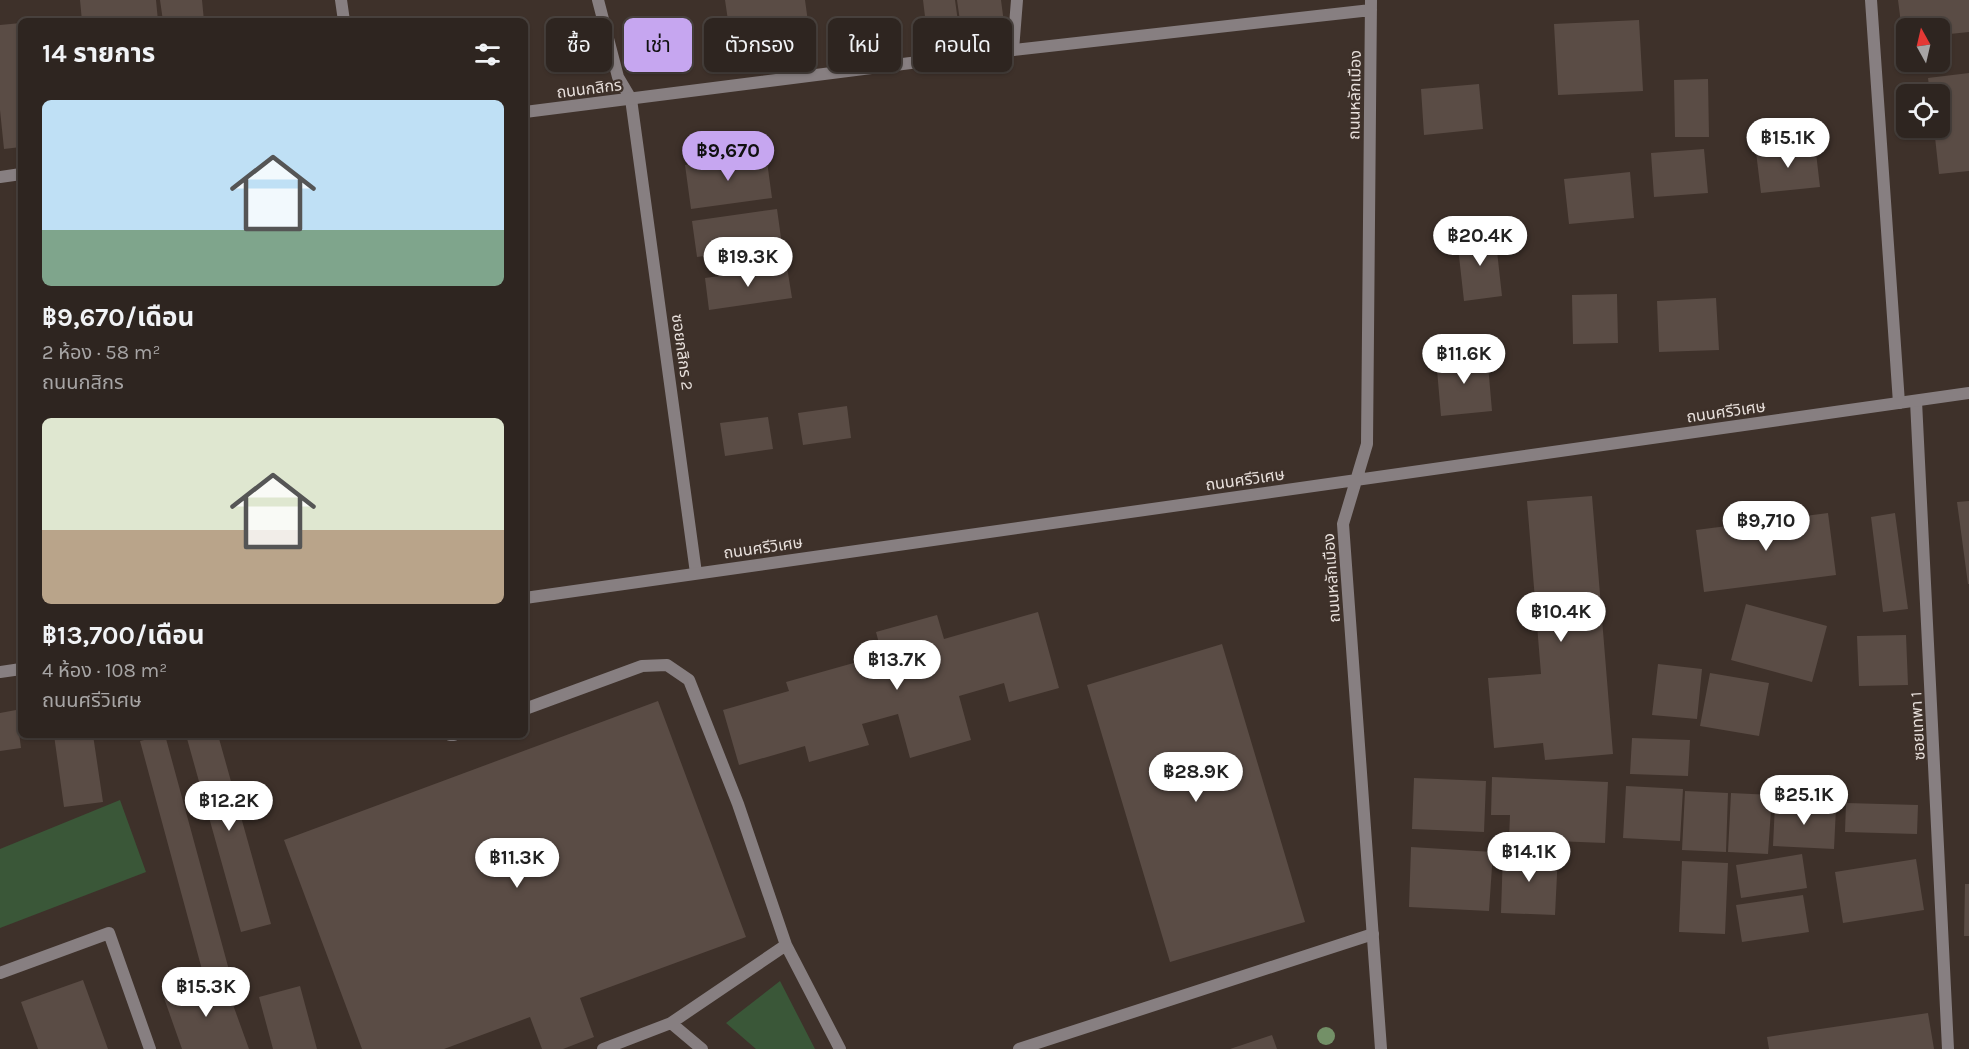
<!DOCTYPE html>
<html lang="th">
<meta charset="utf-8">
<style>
:root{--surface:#2e2520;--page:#362d29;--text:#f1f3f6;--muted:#a7a5a5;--line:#49423e;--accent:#c6a6f0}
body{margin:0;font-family:Karla,"Noto Sans Thai",sans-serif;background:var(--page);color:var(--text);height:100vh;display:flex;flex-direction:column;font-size:22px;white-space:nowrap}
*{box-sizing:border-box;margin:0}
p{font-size:20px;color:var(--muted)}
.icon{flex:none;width:33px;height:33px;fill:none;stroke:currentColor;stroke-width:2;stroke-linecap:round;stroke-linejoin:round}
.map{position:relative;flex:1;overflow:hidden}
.drawer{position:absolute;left:18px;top:18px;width:510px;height:720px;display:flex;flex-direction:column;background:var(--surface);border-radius:9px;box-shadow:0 2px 4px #0004,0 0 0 2px var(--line)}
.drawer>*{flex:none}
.hud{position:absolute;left:546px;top:18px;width:570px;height:54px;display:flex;gap:12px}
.needle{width:39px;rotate:352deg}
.buttons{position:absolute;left:1896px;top:18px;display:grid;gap:12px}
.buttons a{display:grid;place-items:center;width:54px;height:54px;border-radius:9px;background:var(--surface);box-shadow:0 2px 4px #0004,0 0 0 2px var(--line);font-size:30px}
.price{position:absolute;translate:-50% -51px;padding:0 14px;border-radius:21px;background:#fff;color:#222;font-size:20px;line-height:39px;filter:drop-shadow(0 2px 3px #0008)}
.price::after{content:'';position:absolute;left:50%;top:36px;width:18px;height:14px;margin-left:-9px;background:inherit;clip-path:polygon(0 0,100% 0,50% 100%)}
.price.current{background:var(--accent);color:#111}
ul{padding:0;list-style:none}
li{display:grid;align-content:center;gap:12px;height:318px;padding:0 24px}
li span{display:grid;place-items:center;height:186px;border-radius:9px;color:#555}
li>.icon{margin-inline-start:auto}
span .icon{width:108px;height:108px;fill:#fffc;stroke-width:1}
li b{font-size:26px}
h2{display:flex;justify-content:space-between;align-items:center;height:72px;padding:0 24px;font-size:26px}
.tag{padding:0 21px;border-radius:9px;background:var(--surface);box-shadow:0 2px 4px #0004,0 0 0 2px var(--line);font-size:21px;line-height:54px}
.tag.current{background:var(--accent);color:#111}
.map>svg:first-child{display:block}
.green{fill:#3a5738}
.building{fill:#5a4c45}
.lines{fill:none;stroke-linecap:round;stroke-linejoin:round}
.lane{stroke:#877f81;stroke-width:12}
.street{stroke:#877f81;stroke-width:12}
.tree{fill:#739067}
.labels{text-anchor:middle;stroke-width:4.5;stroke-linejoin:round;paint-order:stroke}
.street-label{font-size:16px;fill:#e8e0dc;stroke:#3e312a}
</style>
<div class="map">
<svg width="1969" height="1049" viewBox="0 0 1969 1049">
<rect width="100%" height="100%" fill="#3e312a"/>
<path class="green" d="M 120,800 L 146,872 L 0,928 L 0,849 Z
M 780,981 L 815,1049 L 756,1049 L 726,1023 Z"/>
<path class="building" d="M 80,0 L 156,0 L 158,21 L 82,21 Z
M 160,0 L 202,0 L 204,21 L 163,21 Z
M 725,0 L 805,0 L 811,44 L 733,55 Z
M 923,0 L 955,0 L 959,29 L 927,33 Z
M 957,0 L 1001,0 L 1004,23 L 961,28 Z
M 1898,0 L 1969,0 L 1969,32 L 1940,35 L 1940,28 L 1906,28 L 1906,39 L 1903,39 Z
M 1639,20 L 1643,91 L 1558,95 L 1554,24 Z
M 21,23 L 21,147 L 4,149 L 0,110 L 0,25 Z
M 1969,73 L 1969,171 L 1939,174 L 1934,128 L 1940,128 L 1940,94 L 1930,94 L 1928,78 Z
M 1708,79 L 1709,137 L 1675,137 L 1674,80 Z
M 1479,84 L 1483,129 L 1424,135 L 1421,89 Z
M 1815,144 L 1820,187 L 1761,193 L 1756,152 Z
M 1704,149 L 1708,193 L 1654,197 L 1651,153 Z
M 766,154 L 772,198 L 691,209 L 685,165 Z
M 1630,172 L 1634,218 L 1569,224 L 1564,179 Z
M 777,209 L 782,245 L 697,257 L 692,221 Z
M 1495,233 L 1502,296 L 1464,301 L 1457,238 Z
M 787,267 L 792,298 L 709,310 L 705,278 Z
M 1617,294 L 1618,343 L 1573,344 L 1572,295 Z
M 1716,298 L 1719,350 L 1659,352 L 1657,301 Z
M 1487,353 L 1492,411 L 1441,416 L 1436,358 Z
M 847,406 L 851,438 L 803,445 L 798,413 Z
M 768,417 L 773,449 L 725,456 L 720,423 Z
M 1592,496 L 1613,754 L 1545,760 L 1543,743 L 1494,748 L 1488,678 L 1541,674 L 1527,501 Z
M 1969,501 L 1969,584 L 1968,584 L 1957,502 Z
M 1828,513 L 1836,575 L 1704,592 L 1696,530 Z
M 1895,513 L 1908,609 L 1883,612 L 1871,517 Z
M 1746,604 L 1827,626 L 1812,682 L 1731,660 Z
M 1038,612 L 1059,688 L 1009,702 L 1004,683 L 959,696 L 971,740 L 910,758 L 898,714 L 862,724 L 869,745 L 809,762 L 805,746 L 739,765 L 723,710 L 789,691 L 786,682 L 882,655 L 876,632 L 937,615 L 944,639 Z
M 1906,635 L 1908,685 L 1859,686 L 1857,636 Z
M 1222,644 L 1305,922 L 1170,962 L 1087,685 Z
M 1658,664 L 1702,669 L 1697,719 L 1652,715 Z
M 1710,673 L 1769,683 L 1759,736 L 1700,726 Z
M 658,701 L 746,937 L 580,998 L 594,1037 L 563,1049 L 542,1049 L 530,1017 L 444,1049 L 362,1049 L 284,840 Z
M 16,710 L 21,748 L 0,751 L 0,713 Z
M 54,735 L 93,735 L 103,802 L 64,807 Z
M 165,735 L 229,970 L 204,977 L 140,741 Z
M 186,735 L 218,735 L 271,924 L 241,932 Z
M 1632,738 L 1690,740 L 1688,776 L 1630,774 Z
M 1492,777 L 1608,782 L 1605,843 L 1509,839 L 1510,815 L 1491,815 Z
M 1414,778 L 1486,781 L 1484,832 L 1412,829 Z
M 1626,786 L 1683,789 L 1680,841 L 1623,838 Z
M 1685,791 L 1728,793 L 1726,852 L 1682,850 Z
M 1731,793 L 1772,795 L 1768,854 L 1728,852 Z
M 1846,803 L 1918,805 L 1917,834 L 1845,832 Z
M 1775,804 L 1836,807 L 1834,849 L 1773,846 Z
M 1411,847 L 1493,852 L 1489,911 L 1409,907 Z
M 1503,851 L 1558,854 L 1555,915 L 1501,913 Z
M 1802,854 L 1807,888 L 1741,898 L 1736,865 Z
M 1916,859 L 1924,910 L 1843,923 L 1835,872 Z
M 1682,861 L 1728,863 L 1725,934 L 1679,932 Z
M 1965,884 L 1969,884 L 1969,936 L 1964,936 Z
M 1803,895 L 1809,932 L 1742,942 L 1736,905 Z
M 223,977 L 249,1049 L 182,1049 L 164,998 Z
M 83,980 L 108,1049 L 38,1049 L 21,1002 Z
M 300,986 L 317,1049 L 273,1049 L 259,997 Z
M 1928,1013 L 1934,1049 L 1769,1049 L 1767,1037 Z
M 1272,1035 L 1277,1049 L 1230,1049 Z"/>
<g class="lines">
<path class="lane" d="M 341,0 L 344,21
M 598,0 L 618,77 L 631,99 L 696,573
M 1871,0 L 1899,403
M 1013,50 L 1017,0
M 1916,401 L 1948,1049
M 525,709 L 642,666 L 667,665 L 689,680 L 738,804 L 786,945 L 840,1049
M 450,735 L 454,735
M 0,973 L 109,933 L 150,1049
M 671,1023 L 702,1049
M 603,1049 L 671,1023 L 786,945
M 1019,1049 L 1373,934"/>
<path class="street" d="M 1371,0 L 1367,444 L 1343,524 L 1381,1049
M 525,112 L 1013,50 L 1371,10
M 0,177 L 21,174
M 525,598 L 1969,393
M 0,672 L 21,669"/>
</g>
<circle class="tree" cx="1326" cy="1036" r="9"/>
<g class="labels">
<g class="street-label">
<text transform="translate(589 88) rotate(-7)" y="6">ถนนกสิกร</text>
<text transform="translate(1354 95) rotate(-89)" y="6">ถนนหลักเมือง</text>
<text transform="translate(683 352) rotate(82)" y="6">ซอยกสิกร 2</text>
<text transform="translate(1726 411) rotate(-8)" y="6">ถนนศรีวิเศษ</text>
<text transform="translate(1245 479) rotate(-8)" y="6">ถนนศรีวิเศษ</text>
<text transform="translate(763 547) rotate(-8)" y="6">ถนนศรีวิเศษ</text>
<text transform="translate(1331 578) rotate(-94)" y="6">ถนนหลักเมือง</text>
<text transform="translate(1917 726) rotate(-93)" y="6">ซอยเทพา 1</text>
</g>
</g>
</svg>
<div class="buttons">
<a><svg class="needle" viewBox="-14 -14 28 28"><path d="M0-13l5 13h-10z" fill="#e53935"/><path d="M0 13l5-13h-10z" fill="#a7a5a5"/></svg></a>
<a><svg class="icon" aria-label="locate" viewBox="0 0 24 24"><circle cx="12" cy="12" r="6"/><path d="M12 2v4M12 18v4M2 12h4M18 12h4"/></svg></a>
</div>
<b class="price" style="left:1788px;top:169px">฿15.1K</b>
<b class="price current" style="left:728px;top:182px">฿9,670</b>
<b class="price" style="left:1480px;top:267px">฿20.4K</b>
<b class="price" style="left:748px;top:288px">฿19.3K</b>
<b class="price" style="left:1464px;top:385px">฿11.6K</b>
<b class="price" style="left:1766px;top:552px">฿9,710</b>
<b class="price" style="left:1561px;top:643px">฿10.4K</b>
<b class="price" style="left:897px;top:691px">฿13.7K</b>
<b class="price" style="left:1196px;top:803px">฿28.9K</b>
<b class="price" style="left:1804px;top:826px">฿25.1K</b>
<b class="price" style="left:229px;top:832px">฿12.2K</b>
<b class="price" style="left:1529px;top:883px">฿14.1K</b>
<b class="price" style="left:517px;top:889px">฿11.3K</b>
<b class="price" style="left:206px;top:1018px">฿15.3K</b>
<div class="hud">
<a class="tag">ซื้อ</a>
<a class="tag current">เช่า</a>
<a class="tag">ตัวกรอง</a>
<a class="tag">ใหม่</a>
<a class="tag">คอนโด</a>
</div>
<section class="drawer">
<h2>14 รายการ<svg class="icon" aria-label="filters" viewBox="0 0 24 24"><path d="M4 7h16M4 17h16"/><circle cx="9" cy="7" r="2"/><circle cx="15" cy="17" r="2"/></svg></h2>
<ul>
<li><span style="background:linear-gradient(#bfe0f5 70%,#7fa58c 0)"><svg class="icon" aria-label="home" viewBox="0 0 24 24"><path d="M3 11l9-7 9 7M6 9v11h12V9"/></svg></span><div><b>฿9,670/เดือน</b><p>2 ห้อง · 58 m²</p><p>ถนนกสิกร</p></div></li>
<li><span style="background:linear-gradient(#dfe7d0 60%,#b9a48a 0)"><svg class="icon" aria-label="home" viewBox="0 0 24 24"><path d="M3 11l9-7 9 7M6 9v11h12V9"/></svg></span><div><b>฿13,700/เดือน</b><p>4 ห้อง · 108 m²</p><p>ถนนศรีวิเศษ</p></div></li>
</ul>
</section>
</div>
